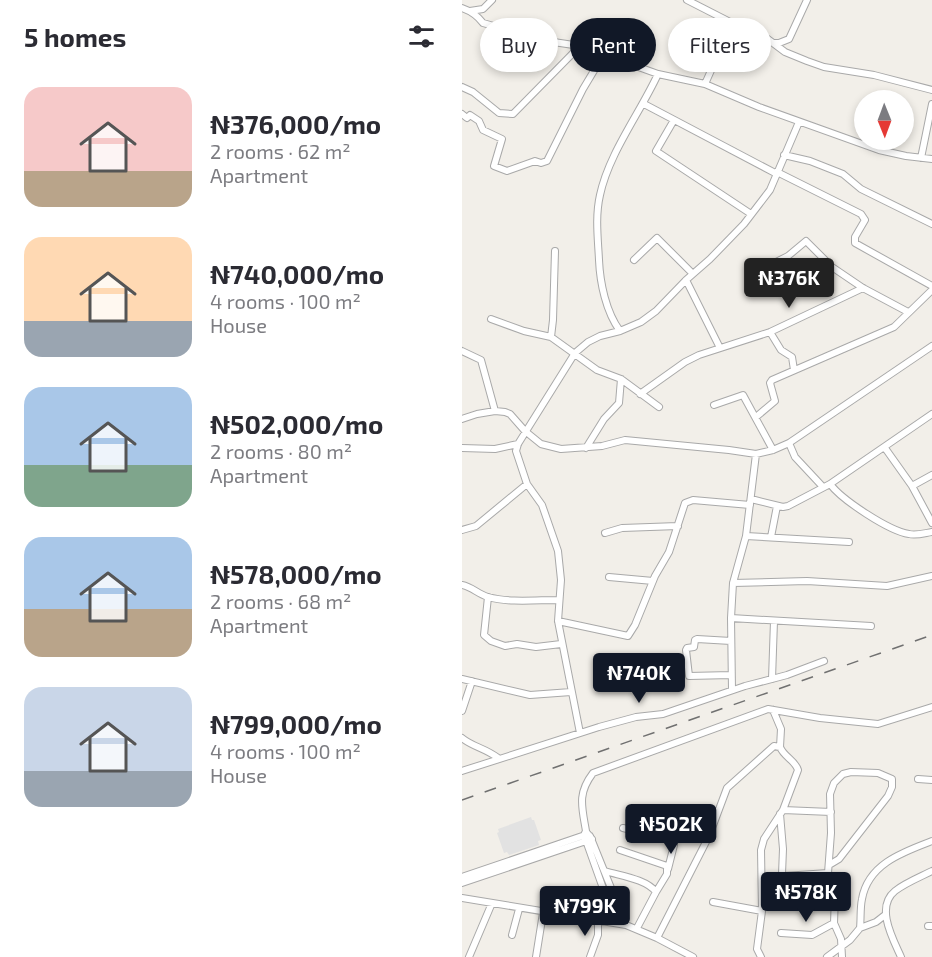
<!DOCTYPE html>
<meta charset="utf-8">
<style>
:root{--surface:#fff;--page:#f7f7f7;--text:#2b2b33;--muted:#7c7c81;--accent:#111827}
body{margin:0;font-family:"Exo 2",sans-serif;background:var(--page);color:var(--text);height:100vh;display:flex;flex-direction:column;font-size:22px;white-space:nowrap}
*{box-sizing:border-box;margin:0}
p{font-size:20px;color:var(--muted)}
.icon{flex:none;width:33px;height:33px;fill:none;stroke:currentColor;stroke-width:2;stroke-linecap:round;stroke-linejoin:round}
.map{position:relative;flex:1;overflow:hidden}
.drawer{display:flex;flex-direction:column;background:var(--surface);width:462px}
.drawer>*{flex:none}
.banner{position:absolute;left:18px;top:18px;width:362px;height:54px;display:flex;gap:12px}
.needle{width:39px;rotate:179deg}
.controls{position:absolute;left:392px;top:90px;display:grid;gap:12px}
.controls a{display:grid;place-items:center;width:60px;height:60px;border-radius:50%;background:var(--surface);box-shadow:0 3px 9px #0003;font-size:30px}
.price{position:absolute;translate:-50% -51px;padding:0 14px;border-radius:6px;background:var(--accent);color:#fff;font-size:20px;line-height:39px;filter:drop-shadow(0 2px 3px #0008)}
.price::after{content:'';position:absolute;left:50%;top:36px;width:18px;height:14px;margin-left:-9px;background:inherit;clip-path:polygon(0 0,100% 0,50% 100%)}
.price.current{background:#222;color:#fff}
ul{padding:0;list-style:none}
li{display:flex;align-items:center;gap:18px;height:150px;padding:0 24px}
li span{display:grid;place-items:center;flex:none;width:168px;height:120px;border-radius:18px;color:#555}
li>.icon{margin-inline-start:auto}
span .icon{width:72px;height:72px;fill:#fffc;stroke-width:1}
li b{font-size:26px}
h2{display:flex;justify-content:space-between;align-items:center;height:72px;padding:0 24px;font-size:26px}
.pill{padding:0 21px;border-radius:27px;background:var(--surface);box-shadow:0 3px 9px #0003;font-size:21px;line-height:54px}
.pill.current{background:var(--accent);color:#fff}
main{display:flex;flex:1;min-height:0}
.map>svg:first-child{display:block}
.parking{fill:#e2e2e2}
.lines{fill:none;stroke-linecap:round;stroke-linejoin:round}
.minor-casing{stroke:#a9a9a9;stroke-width:8}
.minor{stroke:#fff;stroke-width:6}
.rail{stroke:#707070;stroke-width:1.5;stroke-dasharray:12 12;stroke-linecap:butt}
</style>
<main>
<section class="drawer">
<h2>5 homes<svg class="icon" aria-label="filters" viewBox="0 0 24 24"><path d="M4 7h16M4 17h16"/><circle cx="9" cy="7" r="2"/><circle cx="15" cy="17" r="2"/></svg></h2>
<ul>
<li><span style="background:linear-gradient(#f6c9c9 70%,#b9a48a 0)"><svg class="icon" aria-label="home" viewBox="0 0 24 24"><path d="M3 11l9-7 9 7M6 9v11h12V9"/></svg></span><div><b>₦376,000/mo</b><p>2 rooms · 62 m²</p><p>Apartment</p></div></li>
<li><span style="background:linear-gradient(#ffd9b3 70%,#9aa5b1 0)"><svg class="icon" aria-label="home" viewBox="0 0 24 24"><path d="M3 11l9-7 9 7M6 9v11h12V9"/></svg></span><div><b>₦740,000/mo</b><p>4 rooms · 100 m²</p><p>House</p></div></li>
<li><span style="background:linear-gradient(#a9c7e8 65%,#7fa58c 0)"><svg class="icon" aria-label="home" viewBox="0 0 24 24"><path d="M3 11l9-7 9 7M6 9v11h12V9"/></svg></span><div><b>₦502,000/mo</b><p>2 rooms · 80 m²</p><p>Apartment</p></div></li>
<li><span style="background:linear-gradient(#a9c7e8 60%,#b9a48a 0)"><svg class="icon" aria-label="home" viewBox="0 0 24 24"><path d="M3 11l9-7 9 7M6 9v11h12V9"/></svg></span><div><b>₦578,000/mo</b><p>2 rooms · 68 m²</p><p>Apartment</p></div></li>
<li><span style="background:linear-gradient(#c9d6e8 70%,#9aa5b1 0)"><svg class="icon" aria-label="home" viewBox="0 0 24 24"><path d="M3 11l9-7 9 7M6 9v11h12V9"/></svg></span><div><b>₦799,000/mo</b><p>4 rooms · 100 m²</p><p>House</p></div></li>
</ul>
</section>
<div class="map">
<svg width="470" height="957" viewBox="0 0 470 957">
<rect width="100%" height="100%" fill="#f2efe9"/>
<path class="parking" d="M 69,817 L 70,820 L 72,820 L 79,840 L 76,841 L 77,845 L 47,855 L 45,852 L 42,853 L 35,833 L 37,832 L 36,829 Z"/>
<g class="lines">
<defs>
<path id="minor" d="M 225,0 L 270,23 L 299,34 L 323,52 L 345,61 L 362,67 L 412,75 L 470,90
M 0,8 C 9,11 15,15 21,23 L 85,41 L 118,46 L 196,74 L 243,84 L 297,107 L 417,150 L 444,156 L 470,159
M 8,11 L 21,9 L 30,0
M 311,43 L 317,43 L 327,39 L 345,0
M 243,84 L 270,23
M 0,87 L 11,92 L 37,113 L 51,114 L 118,46
M 182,104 L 315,174
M 0,114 L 5,118 L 8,115 L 17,121 L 21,130 L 40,139 L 32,166 L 45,171 L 73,161 L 79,163 L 85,161 L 121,89 L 142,54
M 212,120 L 194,151 L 289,214
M 322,155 L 348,161 L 381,174 L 399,189 L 470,224
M 459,158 L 470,104
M 315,172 L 399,214 L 403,220 L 393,237 L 393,243 L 470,286
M 172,260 L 195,238 L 231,274
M 312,263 L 326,256 L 344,241 L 370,267 L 401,288 L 446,312
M 224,280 L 258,348
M 29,319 L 62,331 L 89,337 L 135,370 L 159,379 L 197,407
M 158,331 C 144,312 138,283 137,260 C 136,239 133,217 138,195 C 147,153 178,113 196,74
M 308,332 L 319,350 L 330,357 L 332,370
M 89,337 L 91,320 L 93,251
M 0,351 L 19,360 L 33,411
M 178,394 L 223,362 L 237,355 L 308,332 L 401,288
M 252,405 L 281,395 L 311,450
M 294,417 L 313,401 L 308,383 L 310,380 L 432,327 L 470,290
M 0,419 L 15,414 L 33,411 L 43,412 L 48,414 L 63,431 L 79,444 L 99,449 L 140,446 L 163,440 L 267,450 L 294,454 L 311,450 L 327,443 L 470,346
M 327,443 L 333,457 L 361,487
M 0,448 L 33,449 L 56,444
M 124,448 L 142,419 L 157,403 L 159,379
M 423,448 L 450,486 L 470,475
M 368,484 C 380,500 427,531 447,534 C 454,536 463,533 470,532
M 450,486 L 470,523
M 289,499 L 321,507 L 326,506 L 368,484 L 470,414
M 0,530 L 14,526 L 65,484
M 143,533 L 160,528 L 216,526
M 284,536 L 387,542
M 309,537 L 315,506
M 147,577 L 191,581
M 271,583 L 345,581 L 425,586 L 470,576
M 0,585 C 10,587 16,594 26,597 C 48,603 74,600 97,600
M 26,597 L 22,635 L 29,641 L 43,646 L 55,644 L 74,647 L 99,644
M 269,618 L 409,626
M 96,621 L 166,636 L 173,625 L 193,576 L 207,552 L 223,503 L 231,500 L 288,505
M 269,675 L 227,676 L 224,650 L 225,648 L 232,647 L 233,640 L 235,639 L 269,641
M 0,679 L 68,695 L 109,692
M 310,679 L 312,621
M 270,690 L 269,618 L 271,583 L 284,536 L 294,454
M 311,710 L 319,729 L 318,747
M 0,711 L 10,681
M 118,733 L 96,621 L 99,580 L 96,551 L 80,505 L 65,484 L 54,451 L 56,444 L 113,353 L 126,342 L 138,336 L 158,331 L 179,322 L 194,311 L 224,280 L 248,259 L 282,224 L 308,190 L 337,122
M 0,738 C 11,747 23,748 36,758
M 0,771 L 137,727 L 174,717 L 201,714 L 283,686 L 325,675 L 362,661
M 456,779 L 470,780
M 321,810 L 369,812
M 318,814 L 321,849 L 320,874 L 322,876 L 366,873
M 161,828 L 210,840 L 212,845 L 206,869
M 128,836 L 164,925
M 158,850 L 205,866 L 205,874 L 194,892
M 367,865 L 377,859 L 426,796 L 430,787 L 430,779 L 416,773 L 389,772 L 381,774 L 372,783 L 368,794 L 369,833 L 366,873 L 370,878 L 373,896 L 372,923 L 379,939 L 380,957
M 143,871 C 159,876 184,879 194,892 L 175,928
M 0,877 L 126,834
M 0,883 L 130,839
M 0,898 L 164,925 L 195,938 L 231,957
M 251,902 L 300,911
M 153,922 L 122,835 L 124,831 C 120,807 115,794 131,773 L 306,709 L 358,718 L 416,724 L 470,707
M 466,926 L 470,926
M 398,928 C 399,919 398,908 400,899 C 406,864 441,852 470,841
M 319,933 L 350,935 L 372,923
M 50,935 L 57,909
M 195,938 L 247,836 L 265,788 L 312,746 L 318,747 C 322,757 333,760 336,770 L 321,810 L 302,839 L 299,850 L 300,911 L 295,949 L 299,957
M 7,957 L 30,903
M 74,957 L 81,913
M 128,957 L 136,935 L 136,921
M 365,957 L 388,940 L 398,928 L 414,922 L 423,915
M 439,957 C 431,939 413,907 433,891 C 443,883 458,877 470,871"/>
</defs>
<use href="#minor" class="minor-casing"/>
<use href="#minor" class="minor"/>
<path class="rail" d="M 0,800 L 470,635"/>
</g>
</svg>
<div class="controls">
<a><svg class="needle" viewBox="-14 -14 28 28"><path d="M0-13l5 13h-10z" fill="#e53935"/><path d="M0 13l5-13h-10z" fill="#7c7c81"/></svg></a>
</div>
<b class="price current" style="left:327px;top:309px">₦376K</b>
<b class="price" style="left:177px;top:704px">₦740K</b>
<b class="price" style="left:209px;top:855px">₦502K</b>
<b class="price" style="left:344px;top:923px">₦578K</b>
<b class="price" style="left:123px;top:937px">₦799K</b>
<div class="banner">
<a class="pill">Buy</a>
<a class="pill current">Rent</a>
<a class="pill">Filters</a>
</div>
</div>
</main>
